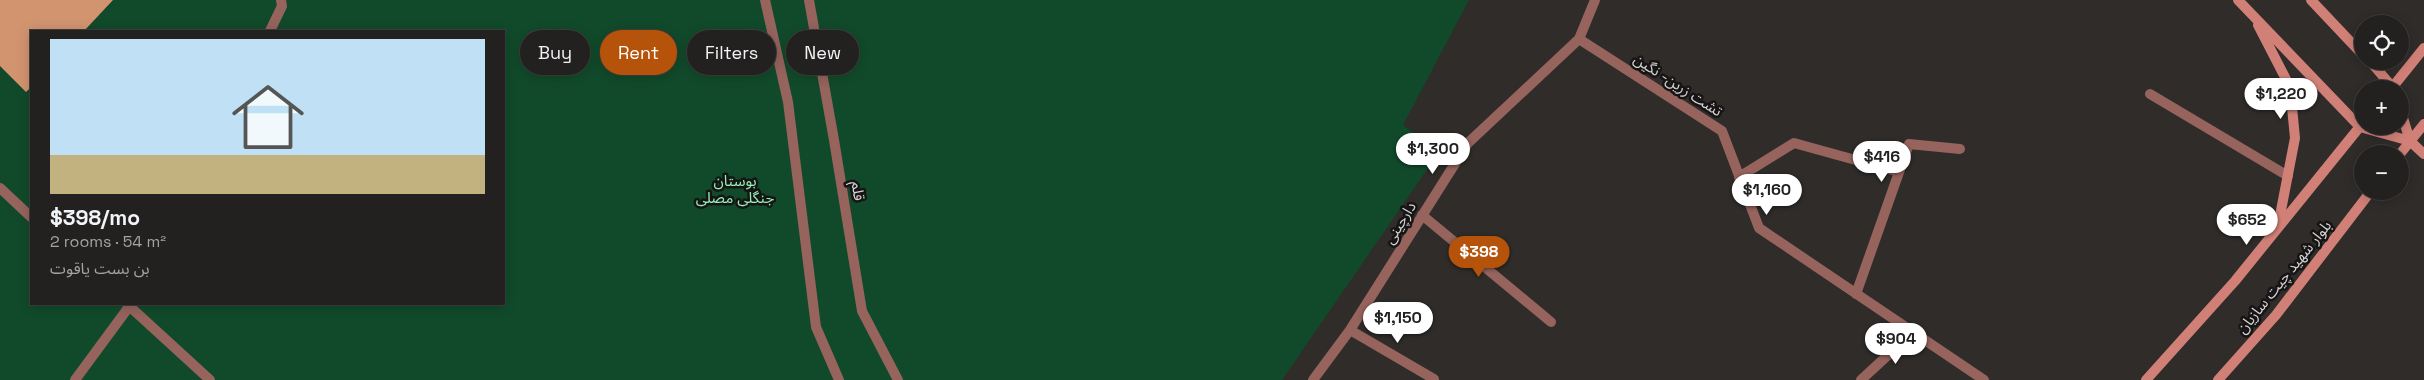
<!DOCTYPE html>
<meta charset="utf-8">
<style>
:root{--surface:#232120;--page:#2b2929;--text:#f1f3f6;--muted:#a3a3a5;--line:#403e3e;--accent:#b45309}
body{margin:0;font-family:"Space Grotesk","Noto Sans Arabic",sans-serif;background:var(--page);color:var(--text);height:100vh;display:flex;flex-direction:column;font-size:19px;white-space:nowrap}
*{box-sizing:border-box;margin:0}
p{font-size:16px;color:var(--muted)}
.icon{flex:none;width:28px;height:28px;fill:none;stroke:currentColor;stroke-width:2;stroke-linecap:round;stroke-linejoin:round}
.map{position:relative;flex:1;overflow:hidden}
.sheet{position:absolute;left:30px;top:30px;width:475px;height:275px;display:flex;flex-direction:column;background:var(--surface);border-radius:0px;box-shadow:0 2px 12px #0003,0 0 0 1px var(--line)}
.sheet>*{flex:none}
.hud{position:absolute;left:520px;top:30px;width:475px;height:45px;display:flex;gap:10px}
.buttons{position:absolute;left:2354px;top:15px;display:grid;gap:10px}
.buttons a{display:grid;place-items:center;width:55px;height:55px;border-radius:50%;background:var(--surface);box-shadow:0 2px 12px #0003,0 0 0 1px var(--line);font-size:25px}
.price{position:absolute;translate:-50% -42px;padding:0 11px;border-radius:18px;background:#fff;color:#222;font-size:16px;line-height:32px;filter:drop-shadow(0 1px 2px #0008)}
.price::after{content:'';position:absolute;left:50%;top:30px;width:15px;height:11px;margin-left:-8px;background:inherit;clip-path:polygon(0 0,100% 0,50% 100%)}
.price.current{background:var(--accent);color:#fff}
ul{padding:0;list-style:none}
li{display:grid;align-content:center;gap:10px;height:265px;padding:0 20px}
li+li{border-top:1px solid var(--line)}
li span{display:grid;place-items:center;height:155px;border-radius:0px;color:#555}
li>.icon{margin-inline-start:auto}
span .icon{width:90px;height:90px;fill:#fffc;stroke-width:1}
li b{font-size:21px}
.chip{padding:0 18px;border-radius:22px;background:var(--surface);box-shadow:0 2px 12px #0003,0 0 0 1px var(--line);font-size:18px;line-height:45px}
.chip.current{background:var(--accent);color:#fff}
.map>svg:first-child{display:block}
.green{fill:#114a2a;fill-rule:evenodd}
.building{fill:#d1946f}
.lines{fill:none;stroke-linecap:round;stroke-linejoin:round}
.street{stroke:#96635d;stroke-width:10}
.secondary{stroke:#d18077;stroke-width:10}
.labels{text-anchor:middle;stroke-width:5;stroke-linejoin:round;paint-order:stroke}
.street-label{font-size:15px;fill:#d6d4d3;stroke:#161414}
.park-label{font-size:15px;fill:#94efb4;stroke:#161414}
</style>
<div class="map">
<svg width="2424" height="380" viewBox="0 0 2424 380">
<rect width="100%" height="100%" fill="#2f2c2a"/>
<path class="green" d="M 0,0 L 1469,0 L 1403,125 L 1439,152 L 1282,380 L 0,380 ZM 31,31 L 504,31 L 504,304 L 31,304 Z"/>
<path class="building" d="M 0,0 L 113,0 L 84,31 L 31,31 L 31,87 L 26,92 L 0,66 Z"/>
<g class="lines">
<path class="street" d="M 765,0 L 788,102 L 816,327 L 839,380
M 809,0 L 834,140 L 862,311 L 898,380
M 270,31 L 282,6 L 281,0
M 1579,39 L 1722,131 L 1759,228 L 1984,380
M 2150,94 L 2288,176
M 1739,177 L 1794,143 L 1899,172
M 0,188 L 31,217
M 1422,215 L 1551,322
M 1856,294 L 1909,144 L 1960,149
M 127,304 L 210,380
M 1350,330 L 1434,379
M 75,380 L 131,304
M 1313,380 L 1350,330 L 1468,143 L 1579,39 L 1595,0
M 1861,380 L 1913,332"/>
<path class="secondary" d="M 2238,0 L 2360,127 L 2410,141 L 2424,154
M 2311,0 L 2362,54
M 2258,25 L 2290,87 L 2295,138 L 2278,226
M 2370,61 L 2394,89
M 2391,89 L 2424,48
M 2400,108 L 2410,141
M 2400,154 L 2424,124
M 2146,380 L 2235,281 L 2362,124
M 2218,380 L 2276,315 L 2371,191"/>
</g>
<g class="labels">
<g class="street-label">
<text transform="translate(1678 85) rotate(33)" y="5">تشت زرین- نگین</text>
<text transform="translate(858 191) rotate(81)" y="5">قلم</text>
<text transform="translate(1400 223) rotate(-58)" y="5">دارچینی</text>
<text transform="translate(2284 277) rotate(-51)" y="5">بلوار شهید چیت سازیان</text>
</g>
<g class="park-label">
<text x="735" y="186">بوستان<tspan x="735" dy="17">جنگلی مصلی</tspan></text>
</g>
</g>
</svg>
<div class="buttons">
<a><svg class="icon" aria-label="locate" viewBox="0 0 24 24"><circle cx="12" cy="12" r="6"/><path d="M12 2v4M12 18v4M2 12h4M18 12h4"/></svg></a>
<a>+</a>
<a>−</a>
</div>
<b class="price" style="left:2281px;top:120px">$1,220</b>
<b class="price" style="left:1433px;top:175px">$1,300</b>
<b class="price" style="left:1882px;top:183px">$416</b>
<b class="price" style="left:1767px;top:216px">$1,160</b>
<b class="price" style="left:2247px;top:246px">$652</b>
<b class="price current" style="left:1479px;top:278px">$398</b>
<b class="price" style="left:1398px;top:344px">$1,150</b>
<b class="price" style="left:1896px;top:365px">$904</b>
<div class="hud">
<a class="chip">Buy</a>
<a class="chip current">Rent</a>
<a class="chip">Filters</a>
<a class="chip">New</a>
</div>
<section class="sheet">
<ul>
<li><span style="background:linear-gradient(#bfe0f5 75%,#c2b280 0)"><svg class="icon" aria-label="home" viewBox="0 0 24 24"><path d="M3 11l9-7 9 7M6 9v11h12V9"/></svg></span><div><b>$398/mo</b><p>2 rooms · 54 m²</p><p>بن بست یاقوت</p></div></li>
</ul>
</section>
</div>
